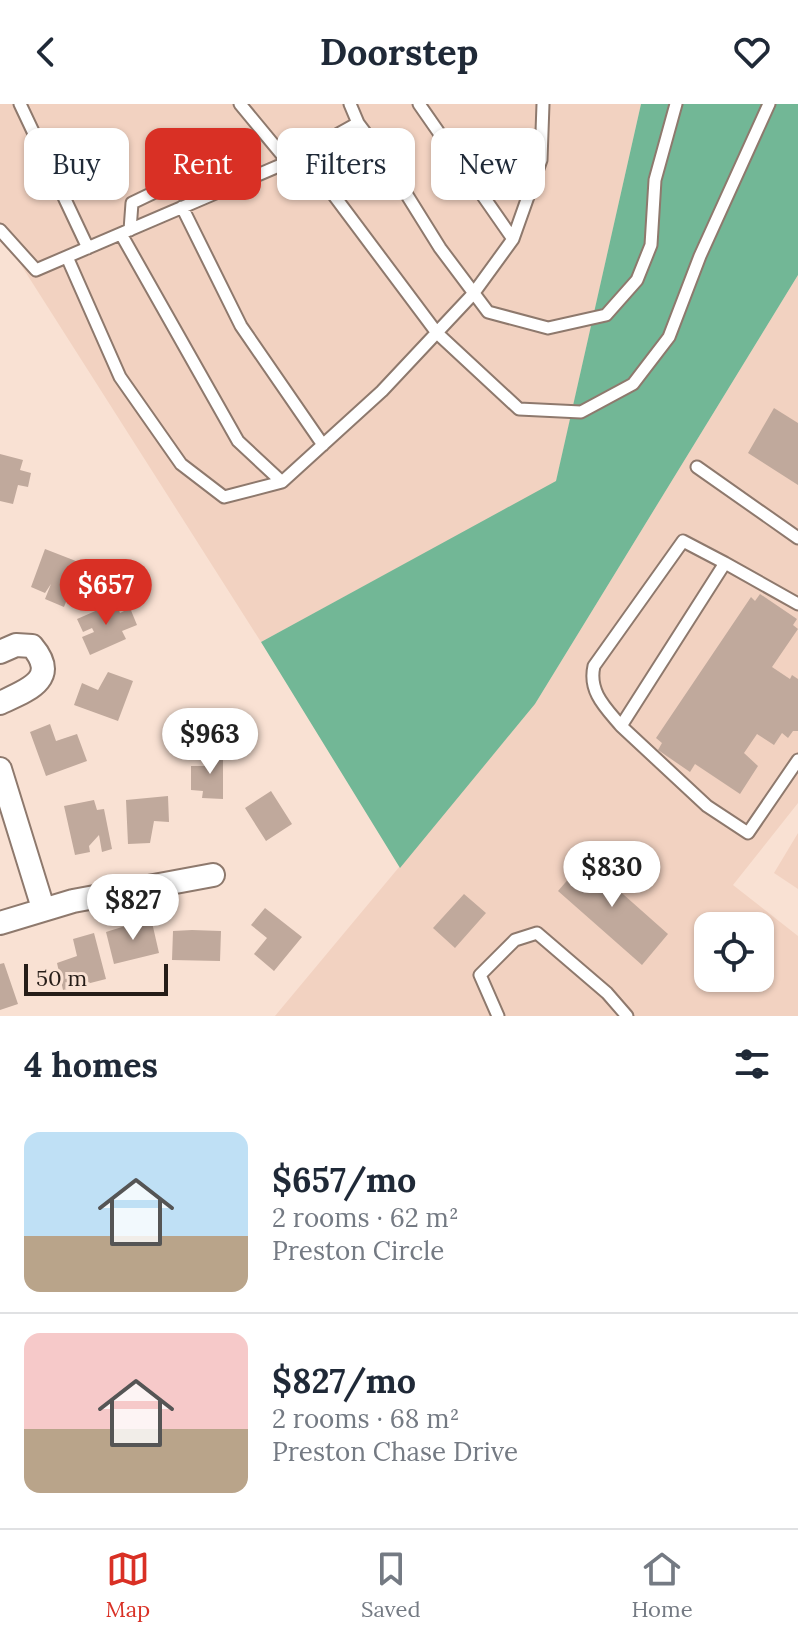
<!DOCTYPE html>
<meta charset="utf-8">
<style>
:root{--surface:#fff;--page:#f2f2f3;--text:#1f2937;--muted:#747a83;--line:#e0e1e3;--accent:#d93025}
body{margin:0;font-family:Lora,serif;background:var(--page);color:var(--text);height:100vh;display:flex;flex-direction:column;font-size:30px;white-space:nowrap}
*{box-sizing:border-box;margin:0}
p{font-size:26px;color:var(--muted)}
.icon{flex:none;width:44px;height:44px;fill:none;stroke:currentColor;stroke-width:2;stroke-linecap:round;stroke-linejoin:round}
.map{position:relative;height:912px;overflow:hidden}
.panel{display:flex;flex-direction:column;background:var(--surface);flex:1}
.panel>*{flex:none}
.guide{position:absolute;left:24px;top:24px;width:750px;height:72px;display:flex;gap:16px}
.tools{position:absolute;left:694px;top:808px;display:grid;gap:16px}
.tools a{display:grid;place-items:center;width:80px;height:80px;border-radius:16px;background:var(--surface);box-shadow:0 2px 6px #0004;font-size:40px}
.scale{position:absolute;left:24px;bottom:20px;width:144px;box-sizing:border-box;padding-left:8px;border:4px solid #261d18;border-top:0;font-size:22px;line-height:28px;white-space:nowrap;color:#261d18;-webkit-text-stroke:6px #f9e1d3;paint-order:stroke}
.price{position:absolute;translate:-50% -68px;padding:0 18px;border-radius:28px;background:#fff;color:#222;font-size:26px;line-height:52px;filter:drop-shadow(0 2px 4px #0008)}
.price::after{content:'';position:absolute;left:50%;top:48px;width:24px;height:18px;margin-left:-12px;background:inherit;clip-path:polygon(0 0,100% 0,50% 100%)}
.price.current{background:var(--accent);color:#fff}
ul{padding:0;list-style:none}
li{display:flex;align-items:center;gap:24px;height:200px;padding:0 24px}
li+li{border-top:2px solid var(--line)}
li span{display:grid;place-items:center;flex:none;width:224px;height:160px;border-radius:16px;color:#555}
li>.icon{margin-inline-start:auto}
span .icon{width:96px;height:96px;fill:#fffc;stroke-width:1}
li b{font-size:34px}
h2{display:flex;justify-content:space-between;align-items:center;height:96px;padding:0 24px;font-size:34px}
.pill{padding:0 28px;border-radius:16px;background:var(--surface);box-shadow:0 2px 6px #0004;font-size:28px;line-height:72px}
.pill.current{background:var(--accent);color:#fff}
header{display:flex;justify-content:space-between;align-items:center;height:104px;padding:0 24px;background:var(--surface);font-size:36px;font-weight:700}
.dock{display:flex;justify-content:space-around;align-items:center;height:112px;border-top:2px solid var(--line);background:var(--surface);font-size:22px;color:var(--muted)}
.dock a{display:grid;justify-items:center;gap:4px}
.dock .current{color:var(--accent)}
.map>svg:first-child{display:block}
.built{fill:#f2d2c1;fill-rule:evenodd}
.forest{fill:#72b796}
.building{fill:#c0a99c}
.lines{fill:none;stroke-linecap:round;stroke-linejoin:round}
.service-casing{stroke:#8e796d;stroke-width:15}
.minor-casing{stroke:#8e796d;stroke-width:26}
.service{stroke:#fff;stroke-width:11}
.minor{stroke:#fff;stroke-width:22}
</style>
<header><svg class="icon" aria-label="back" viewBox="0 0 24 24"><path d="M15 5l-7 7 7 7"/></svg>Doorstep<svg class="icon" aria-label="heart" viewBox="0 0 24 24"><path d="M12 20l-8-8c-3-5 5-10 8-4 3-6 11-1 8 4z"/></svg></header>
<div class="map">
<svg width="798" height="912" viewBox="0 0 798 912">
<rect width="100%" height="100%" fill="#f9e1d3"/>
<path class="built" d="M 0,0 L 641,0 L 556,378 L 261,538 L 0,128 Z
M 798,171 L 798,699 L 733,781 L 798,832 L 798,912 L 275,912 L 535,600 ZM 708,822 L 760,822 L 760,874 L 708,874 Z
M 798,729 L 798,785 L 774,769 Z"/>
<path class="forest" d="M 641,0 L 798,0 L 798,171 L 535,600 L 400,764 L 261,538 L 556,377 Z"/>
<path class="building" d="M 774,304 L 798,319 L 798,381 L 748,349 Z
M 0,350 L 23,356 L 20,366 L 31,369 L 28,383 L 18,381 L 13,400 L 0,397 Z
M 45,445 L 81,459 L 64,503 L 45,495 L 51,480 L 45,489 L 31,483 Z
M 760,490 L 797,515 L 793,521 L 798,525 L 772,563 L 790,575 L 792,571 L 798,575 L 798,627 L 793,627 L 788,634 L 782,629 L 774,641 L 757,630 L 744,649 L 758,662 L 740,690 L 695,660 L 690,668 L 658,646 L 662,639 L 656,634 L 751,493 L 755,497 Z
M 116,498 L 120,509 L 130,504 L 137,521 L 122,527 L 126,535 L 90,551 L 82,533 L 94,528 L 92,524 L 83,528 L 77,515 Z
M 108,568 L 133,577 L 118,617 L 74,601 L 82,579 L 98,586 Z
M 50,620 L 56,637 L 77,630 L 87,657 L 46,672 L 30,628 Z
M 211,643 L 223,643 L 223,695 L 202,694 L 203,687 L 191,686 L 191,662 L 211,662 Z
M 271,687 L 292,720 L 266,737 L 245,704 Z
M 168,692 L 169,718 L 154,717 L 150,739 L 128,740 L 126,696 Z
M 94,696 L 97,706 L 104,705 L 112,745 L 102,748 L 99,731 L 89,742 L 90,748 L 75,751 L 64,702 Z
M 591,749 L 621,776 L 615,783 L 668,830 L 642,861 L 558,787 Z
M 464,790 L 486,809 L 455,844 L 433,824 Z
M 265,804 L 302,833 L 274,867 L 254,850 L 267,834 L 251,821 Z
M 151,814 L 159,849 L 114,860 L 106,828 Z
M 192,826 L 221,827 L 220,857 L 172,856 L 173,827 Z
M 94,829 L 106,875 L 63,886 L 57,859 L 77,852 L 73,835 Z
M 4,859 L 18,900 L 0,906 L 0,860 Z"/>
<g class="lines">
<defs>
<path id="service" d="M 20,0 L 88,144
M 240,0 L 288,58
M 350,0 L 358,19 L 382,51 L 440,144 L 488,208 L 548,224 L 606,211 L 637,176 L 651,141 L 655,76 L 676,0
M 419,0 L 513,135
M 303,50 L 437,229 L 519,305 L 581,308 L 633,280 L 669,233 L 700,152 L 769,0
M 182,103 L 241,222 L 323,341
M 0,126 L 36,166 L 288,58 L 358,19
M 130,126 L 132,99 L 182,75 L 213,90
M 121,130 L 238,337 L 282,378
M 67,153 L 120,273 L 181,360 L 224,393 L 282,378 L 382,287 L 473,190 L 513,135 L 541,56 L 543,0
M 697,363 L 798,434
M 798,500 L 725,459 L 621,622 L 707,702 L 748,729 L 798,656
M 621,622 C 606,604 588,588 594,562 L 683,437 L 725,459
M 498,912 L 480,871 L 515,836 L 537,829 L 607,889 L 627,912"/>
<path id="minor" d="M 0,548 L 16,541 L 32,542 C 60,575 28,586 0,599
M 0,665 L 43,804
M 0,819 L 73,797 L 213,771"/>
</defs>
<use href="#service" class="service-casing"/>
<use href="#minor" class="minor-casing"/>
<use href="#service" class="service"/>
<use href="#minor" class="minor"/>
</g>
</svg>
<div class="tools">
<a><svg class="icon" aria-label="locate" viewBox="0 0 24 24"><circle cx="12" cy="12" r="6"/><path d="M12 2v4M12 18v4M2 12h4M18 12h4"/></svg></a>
</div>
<div class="scale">50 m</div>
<b class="price current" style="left:106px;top:523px">$657</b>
<b class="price" style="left:210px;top:672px">$963</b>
<b class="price" style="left:612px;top:805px">$830</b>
<b class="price" style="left:133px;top:838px">$827</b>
<div class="guide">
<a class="pill">Buy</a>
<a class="pill current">Rent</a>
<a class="pill">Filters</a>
<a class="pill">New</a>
</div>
</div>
<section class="panel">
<h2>4 homes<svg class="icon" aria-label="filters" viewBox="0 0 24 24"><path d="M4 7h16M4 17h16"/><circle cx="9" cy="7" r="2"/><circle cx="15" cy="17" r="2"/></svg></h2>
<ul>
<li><span style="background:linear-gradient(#bfe0f5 65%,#b9a48a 0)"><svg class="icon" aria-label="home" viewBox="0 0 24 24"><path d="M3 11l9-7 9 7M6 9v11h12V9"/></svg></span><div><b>$657/mo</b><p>2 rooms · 62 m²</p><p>Preston Circle</p></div></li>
<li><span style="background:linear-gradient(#f6c9c9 60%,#b9a48a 0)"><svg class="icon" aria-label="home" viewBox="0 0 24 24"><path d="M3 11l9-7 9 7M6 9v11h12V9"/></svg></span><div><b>$827/mo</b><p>2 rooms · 68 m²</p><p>Preston Chase Drive</p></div></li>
</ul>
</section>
<nav class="dock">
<a class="current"><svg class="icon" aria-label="map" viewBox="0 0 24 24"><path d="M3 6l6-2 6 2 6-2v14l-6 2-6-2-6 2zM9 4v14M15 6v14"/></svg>Map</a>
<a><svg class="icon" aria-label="saved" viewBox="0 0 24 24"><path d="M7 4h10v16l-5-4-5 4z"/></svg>Saved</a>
<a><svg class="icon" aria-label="home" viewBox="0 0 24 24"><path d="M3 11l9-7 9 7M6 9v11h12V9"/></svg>Home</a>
</nav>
